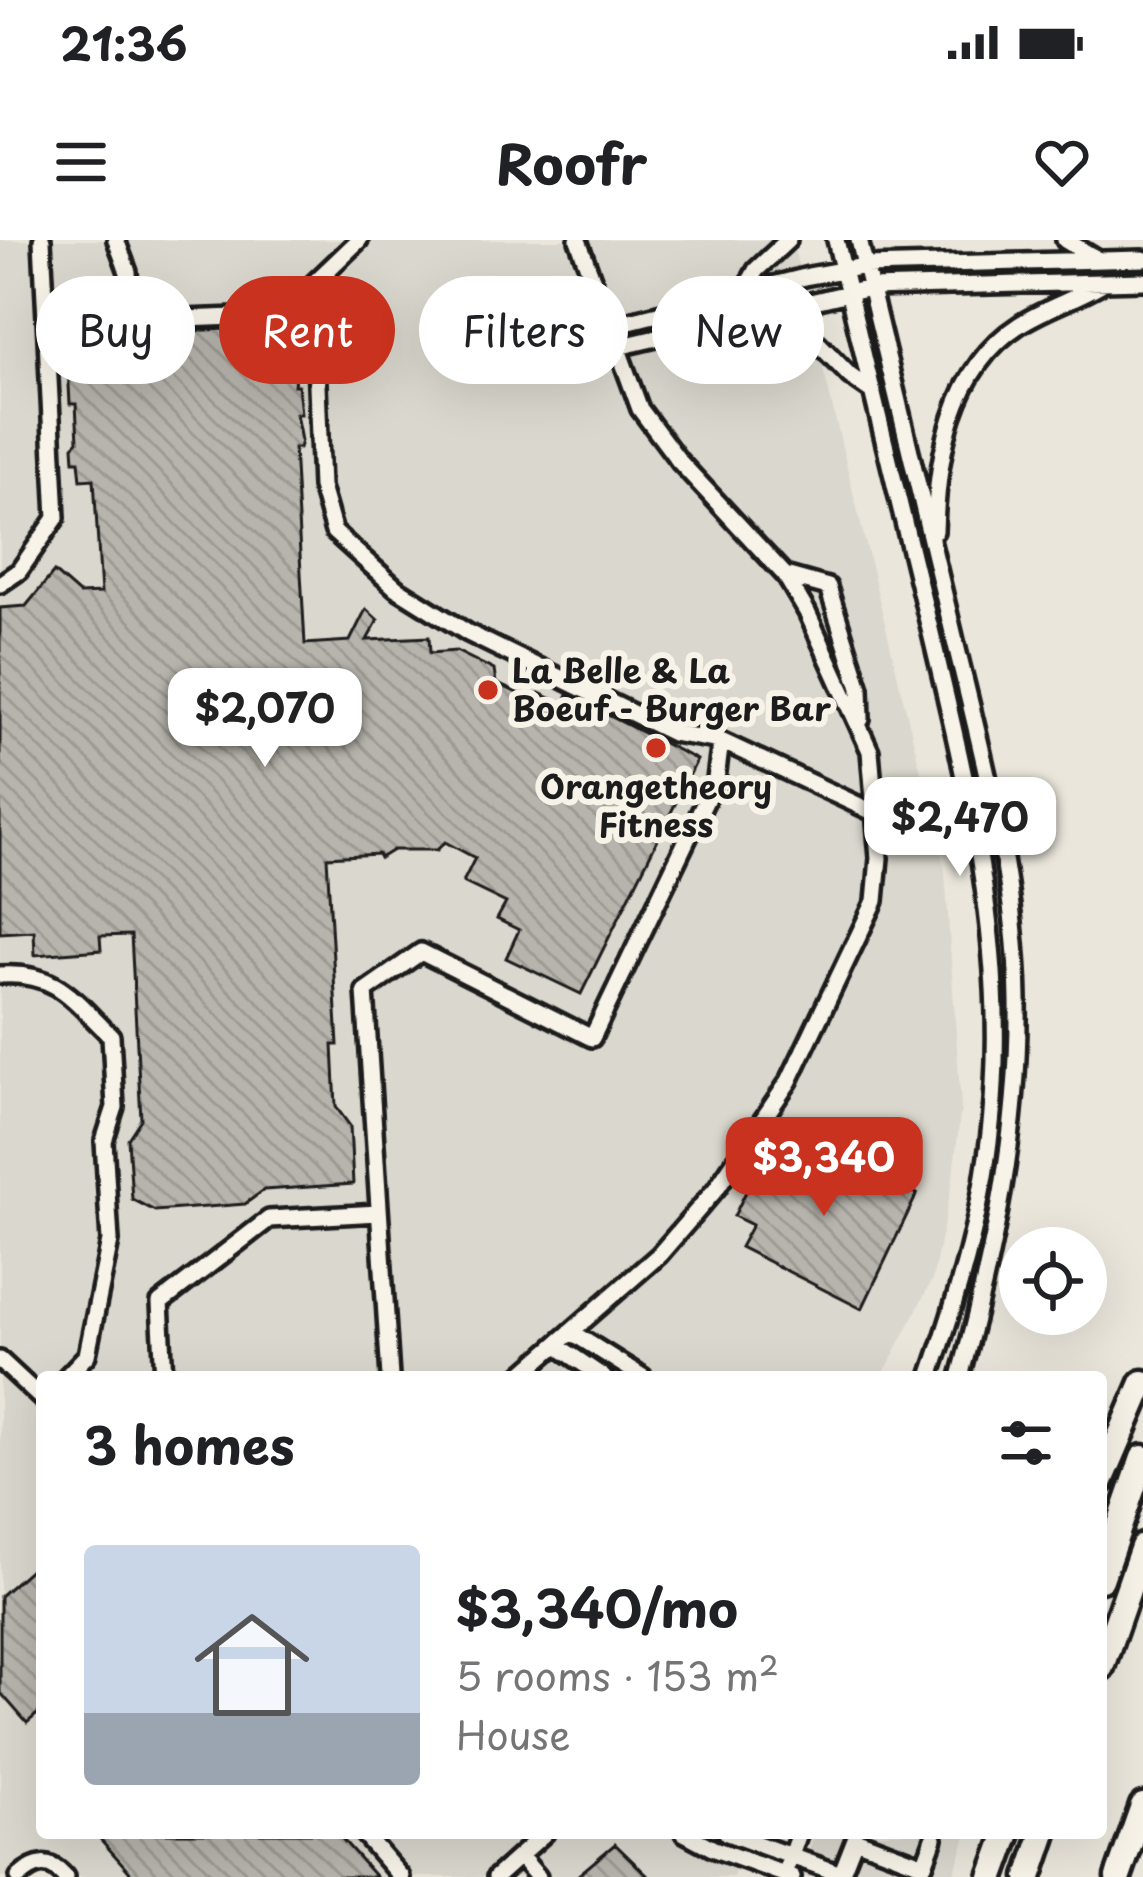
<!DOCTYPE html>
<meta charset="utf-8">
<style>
:root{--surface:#fff;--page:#f6f6f6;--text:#202124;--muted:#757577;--line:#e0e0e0;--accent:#c8321e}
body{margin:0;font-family:"Playpen Sans",sans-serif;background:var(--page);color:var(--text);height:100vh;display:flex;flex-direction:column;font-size:45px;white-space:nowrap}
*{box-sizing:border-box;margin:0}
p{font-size:39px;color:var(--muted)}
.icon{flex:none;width:66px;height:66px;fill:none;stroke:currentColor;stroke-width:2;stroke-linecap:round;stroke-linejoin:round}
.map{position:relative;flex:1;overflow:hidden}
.details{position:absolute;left:36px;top:1131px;width:1071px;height:468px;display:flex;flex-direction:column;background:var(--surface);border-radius:12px;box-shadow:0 12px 48px #0002}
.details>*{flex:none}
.guide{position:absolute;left:36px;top:36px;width:1071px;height:108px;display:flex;gap:24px}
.controls{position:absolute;left:999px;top:987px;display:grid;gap:24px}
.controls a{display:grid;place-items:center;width:108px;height:108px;border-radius:50%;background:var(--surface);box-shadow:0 12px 48px #0002;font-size:60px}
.price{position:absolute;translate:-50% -102px;padding:0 27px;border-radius:24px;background:#fff;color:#222;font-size:39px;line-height:78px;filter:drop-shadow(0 3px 6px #0008)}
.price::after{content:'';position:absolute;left:50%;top:72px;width:36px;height:27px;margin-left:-18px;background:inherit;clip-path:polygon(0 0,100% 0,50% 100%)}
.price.selected{background:var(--accent);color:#fff}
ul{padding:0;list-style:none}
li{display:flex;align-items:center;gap:36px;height:300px;padding:0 48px}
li+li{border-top:3px solid var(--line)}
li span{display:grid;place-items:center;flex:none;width:336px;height:240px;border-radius:12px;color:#555}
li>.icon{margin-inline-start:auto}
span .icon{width:144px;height:144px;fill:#fffc;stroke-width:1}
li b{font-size:51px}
h2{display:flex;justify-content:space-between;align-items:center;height:144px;padding:0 48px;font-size:51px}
.chip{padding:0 42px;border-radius:54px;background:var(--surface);box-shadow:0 12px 48px #0002;font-size:42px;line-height:108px}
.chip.selected{background:var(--accent);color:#fff}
.status{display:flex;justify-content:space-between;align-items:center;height:84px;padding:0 60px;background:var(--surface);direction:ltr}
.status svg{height:33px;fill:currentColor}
header{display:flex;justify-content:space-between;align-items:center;height:156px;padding:0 48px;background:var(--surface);font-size:54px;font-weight:700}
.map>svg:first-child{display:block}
.built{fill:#dad7ce}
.building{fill:url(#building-back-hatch);stroke:#1c1c1c;stroke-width:3}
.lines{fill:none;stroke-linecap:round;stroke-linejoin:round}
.minor-casing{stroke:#1c1c1c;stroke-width:24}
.highway-casing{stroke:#1c1c1c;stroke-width:33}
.minor{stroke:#f7f3e8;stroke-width:15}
.highway{stroke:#f7f3e8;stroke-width:24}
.poi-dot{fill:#c8321e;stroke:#f7f3e8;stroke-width:4.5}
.labels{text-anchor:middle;stroke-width:12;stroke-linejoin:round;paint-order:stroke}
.poi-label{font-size:33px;font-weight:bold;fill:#1c1c1c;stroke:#f7f3e8;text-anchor:start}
</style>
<div class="status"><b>21:36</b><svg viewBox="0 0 49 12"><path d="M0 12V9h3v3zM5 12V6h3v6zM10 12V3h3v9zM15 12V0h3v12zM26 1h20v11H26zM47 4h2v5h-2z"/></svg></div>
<header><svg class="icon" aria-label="menu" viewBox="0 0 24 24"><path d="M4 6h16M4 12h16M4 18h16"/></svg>Roofr<svg class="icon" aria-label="heart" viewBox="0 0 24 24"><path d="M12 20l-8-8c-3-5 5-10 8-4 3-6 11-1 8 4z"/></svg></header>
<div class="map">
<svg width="1143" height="1637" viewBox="0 0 1143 1637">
<defs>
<pattern id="building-back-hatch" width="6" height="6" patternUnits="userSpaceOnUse" patternTransform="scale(3)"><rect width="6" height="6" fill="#b6b4ac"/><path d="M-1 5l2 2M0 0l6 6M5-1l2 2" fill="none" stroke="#9c9a93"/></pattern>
</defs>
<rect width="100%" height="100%" fill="#eae6dc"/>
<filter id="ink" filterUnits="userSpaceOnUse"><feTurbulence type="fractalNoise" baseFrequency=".00833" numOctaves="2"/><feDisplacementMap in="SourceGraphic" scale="24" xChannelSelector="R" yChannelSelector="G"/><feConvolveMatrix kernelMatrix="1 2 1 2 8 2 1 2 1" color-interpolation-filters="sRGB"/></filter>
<g filter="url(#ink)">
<path class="built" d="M 0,0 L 792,0 L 945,631 L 961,867 L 952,944 L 932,1040 L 882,1137 L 42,1137 L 42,1593 L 749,1593 L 733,1637 L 0,1637 Z
M 815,1593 L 967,1593 L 953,1637 L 800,1637 Z"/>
<path class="building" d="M 109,66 L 112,118 L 131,95 L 137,94 L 164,96 L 163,92 L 228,89 L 229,97 L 286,93 L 287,111 L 294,110 L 297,122 L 294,145 L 298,145 L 301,174 L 296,174 L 301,201 L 299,208 L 294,208 L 305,404 L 350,401 L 366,369 L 378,380 L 367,400 L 429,397 L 430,413 L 456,411 L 494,430 L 496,443 L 530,459 L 539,453 L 564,464 L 568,455 L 697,520 L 581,754 L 506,718 L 519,690 L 497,679 L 506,663 L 463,642 L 475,618 L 445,602 L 437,610 L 393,610 L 380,618 L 378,614 L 327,617 L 338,805 L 333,805 L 336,867 L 350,886 L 353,944 L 264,950 L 245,964 L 155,971 L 132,959 L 128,899 L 141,879 L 131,695 L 100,696 L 101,710 L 35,715 L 34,691 L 0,693 L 0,368 L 26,366 L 54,332 L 79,354 L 101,353 L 94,239 L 81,240 L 79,221 L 74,221 L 73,206 L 78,201 L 76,164 L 70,164 L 68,125 L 74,124 L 70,69 Z
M 797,895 L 917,954 L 862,1069 L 740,1007 L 752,985 L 734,976 L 763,917 L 781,926 Z
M 42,1319 L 42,1470 L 27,1483 L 0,1452 L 0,1356 Z
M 95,1593 L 337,1593 L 376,1637 L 134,1637 Z
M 615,1604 L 649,1637 L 576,1637 Z"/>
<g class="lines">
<defs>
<path id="minor" d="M 116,0 L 128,32 L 131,81 L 314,74
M 359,0 L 313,44 L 321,247 L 334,292 L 396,348 L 468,393 L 673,493 L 721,501 L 877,574
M 836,0 C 867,130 898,259 930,389 C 966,541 1003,687 994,845 C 989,946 963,1042 930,1137
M 859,0 C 892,136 925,273 957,409 C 985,525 1016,639 1018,759 C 1020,889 994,1012 960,1137
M 1065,0 L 1095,18
M 744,52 L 756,30 L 788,0
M 751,74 L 818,103 L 850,136 L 873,152
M 610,86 L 809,36 L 865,26 L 1143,19
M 618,107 L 870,48 L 1143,41
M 935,291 C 937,217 951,129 1019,85 C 1045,68 1074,60 1101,44
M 785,335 L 828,347 L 860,448 L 861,479
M 0,344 L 19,331 L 56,278 L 42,0
M 0,735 C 57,731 73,760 111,796 L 115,867 L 104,901 L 110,1001 L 87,1115 L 66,1137
M 571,1092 L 643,1137
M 556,1105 L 603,1137
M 0,1120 L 42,1159
M 164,1137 L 160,1063 L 269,979 L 379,973
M 390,1137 L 365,751 L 421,712 L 592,798 L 716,539 L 721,501
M 519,1137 L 659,1015 L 716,949 L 789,841 L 875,661 L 879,618 L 870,511 L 807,372 L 785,335 L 679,221 L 640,169 L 578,0
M 363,1593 L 401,1637
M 684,1593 L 714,1609 L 792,1637
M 727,1593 L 841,1634
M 520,1616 L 538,1637
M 788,1624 L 799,1593
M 19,1637 C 36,1622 49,1619 65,1637
M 496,1637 L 545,1593
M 840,1637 L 855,1599 L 924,1625 L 934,1598"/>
<path id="highway" d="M 1101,1241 L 1143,1143
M 1101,1339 L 1143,1218
M 1101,1427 L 1143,1307
M 992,1637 L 1008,1593
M 1029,1637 L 1044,1593
M 1118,1637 L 1143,1566"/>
</defs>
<use href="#minor" class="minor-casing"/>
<use href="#highway" class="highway-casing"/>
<use href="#minor" class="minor"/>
<use href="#highway" class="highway"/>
</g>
</g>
<g class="poi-dot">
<circle cx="488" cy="450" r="12"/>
<circle cx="656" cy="508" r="12"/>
</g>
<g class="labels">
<g class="poi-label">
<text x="512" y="443">La Belle &amp; La<tspan x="512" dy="38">Boeuf - Burger Bar</tspan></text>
<text x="656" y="559" text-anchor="middle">Orangetheory<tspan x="656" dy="38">Fitness</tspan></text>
</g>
</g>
</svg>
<div class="controls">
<a><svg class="icon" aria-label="locate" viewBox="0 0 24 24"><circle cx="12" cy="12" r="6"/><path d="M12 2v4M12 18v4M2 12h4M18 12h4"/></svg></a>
</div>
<b class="price" style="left:265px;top:530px">$2,070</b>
<b class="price" style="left:960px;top:639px">$2,470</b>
<b class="price selected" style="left:824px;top:979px">$3,340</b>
<div class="guide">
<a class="chip">Buy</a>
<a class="chip selected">Rent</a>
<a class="chip">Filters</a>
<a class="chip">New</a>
</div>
<section class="details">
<h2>3 homes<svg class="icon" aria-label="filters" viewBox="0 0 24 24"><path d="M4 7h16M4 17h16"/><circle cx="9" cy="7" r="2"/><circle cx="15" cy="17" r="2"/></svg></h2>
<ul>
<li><span style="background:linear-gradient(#c9d6e8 70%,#9aa5b1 0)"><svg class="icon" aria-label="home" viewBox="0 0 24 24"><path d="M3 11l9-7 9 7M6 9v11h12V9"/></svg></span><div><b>$3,340/mo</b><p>5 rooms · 153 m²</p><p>House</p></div></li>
</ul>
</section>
</div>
